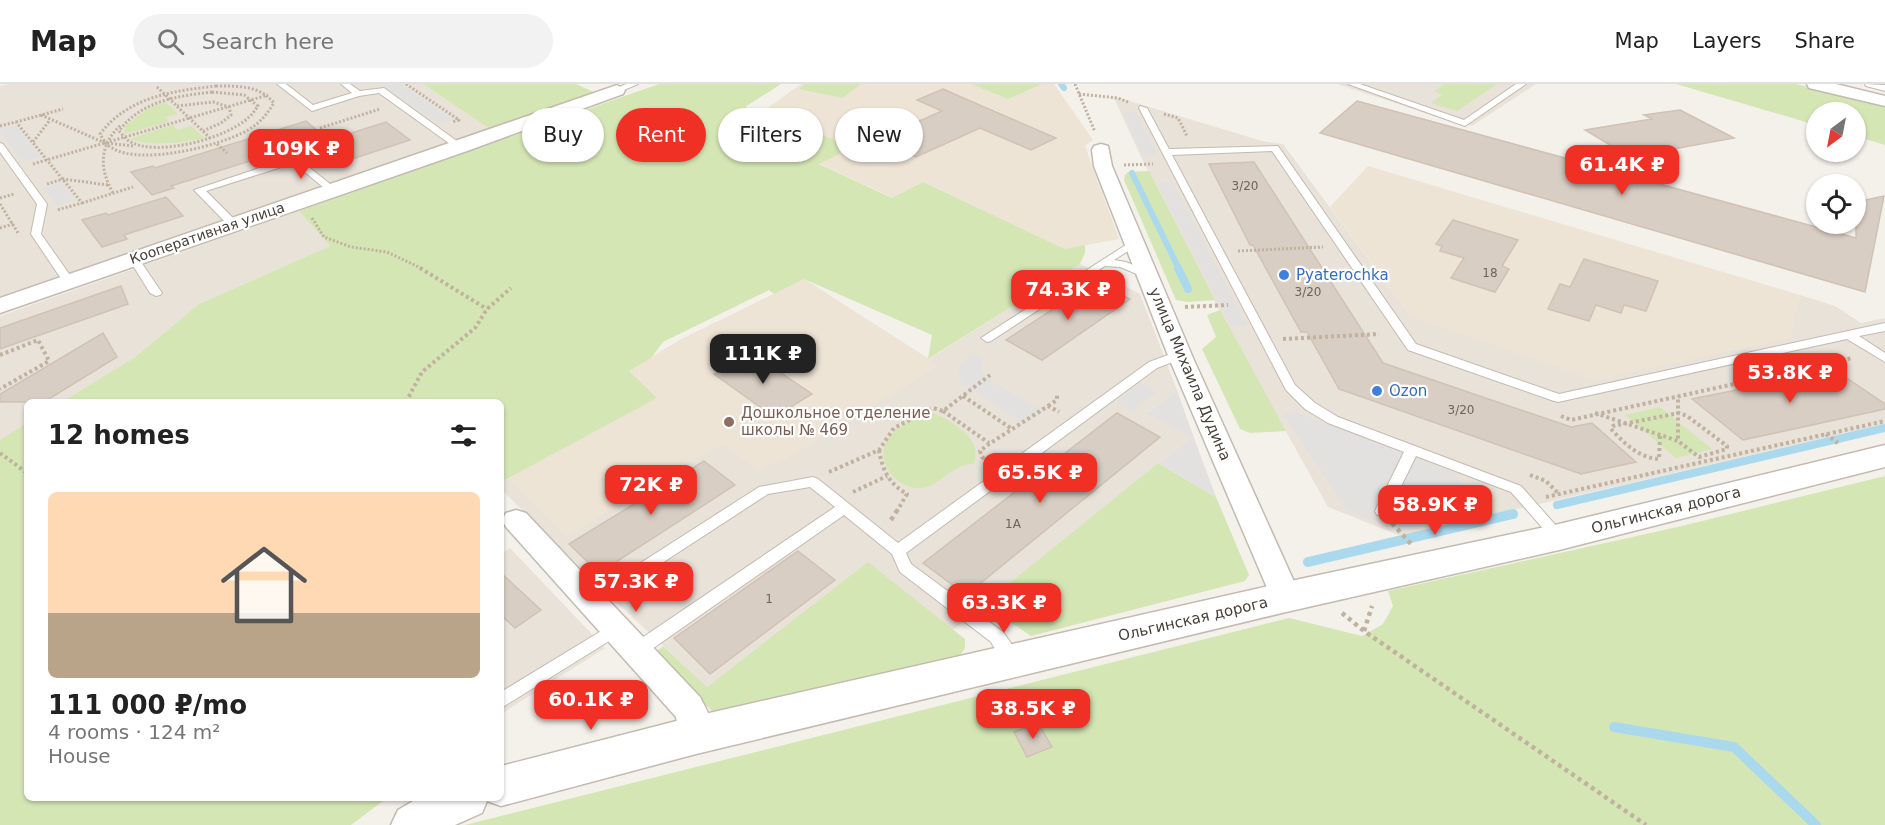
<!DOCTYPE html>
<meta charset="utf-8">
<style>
:root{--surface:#fff;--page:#f2f2f2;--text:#222;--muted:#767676;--line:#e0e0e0;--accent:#f02f25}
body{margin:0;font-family:"DejaVu Sans",sans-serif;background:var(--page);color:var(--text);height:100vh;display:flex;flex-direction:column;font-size:22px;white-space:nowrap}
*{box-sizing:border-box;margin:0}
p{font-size:20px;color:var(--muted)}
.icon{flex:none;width:33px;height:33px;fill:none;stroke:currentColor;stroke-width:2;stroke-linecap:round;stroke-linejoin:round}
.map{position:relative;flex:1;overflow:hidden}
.sheet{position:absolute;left:24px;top:315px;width:480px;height:402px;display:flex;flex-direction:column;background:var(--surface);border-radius:9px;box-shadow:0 2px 4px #0004}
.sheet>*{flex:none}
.top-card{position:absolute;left:522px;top:24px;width:570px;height:54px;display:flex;gap:12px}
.needle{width:39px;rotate:212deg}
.buttons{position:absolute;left:1806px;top:18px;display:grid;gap:12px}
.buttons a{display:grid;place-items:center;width:60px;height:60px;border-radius:50%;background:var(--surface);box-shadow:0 2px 4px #0004;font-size:30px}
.price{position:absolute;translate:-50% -51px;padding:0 14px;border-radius:12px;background:var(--accent);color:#fff;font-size:20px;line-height:39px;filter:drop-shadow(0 2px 3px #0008)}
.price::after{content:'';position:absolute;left:50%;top:36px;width:18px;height:14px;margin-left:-9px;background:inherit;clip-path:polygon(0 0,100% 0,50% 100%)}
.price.current{background:#222;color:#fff}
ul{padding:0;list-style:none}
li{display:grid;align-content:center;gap:12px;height:318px;padding:0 24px}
li span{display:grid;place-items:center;height:186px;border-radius:9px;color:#555}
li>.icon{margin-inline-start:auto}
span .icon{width:108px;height:108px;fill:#fffc;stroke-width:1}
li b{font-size:26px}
h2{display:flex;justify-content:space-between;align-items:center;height:72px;padding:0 24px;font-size:26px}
.tag{padding:0 21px;border-radius:27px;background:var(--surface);box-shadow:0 2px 4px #0004;font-size:21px;line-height:54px}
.tag.current{background:var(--accent);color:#fff}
header{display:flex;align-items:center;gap:36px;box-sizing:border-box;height:84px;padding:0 30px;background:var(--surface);border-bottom:2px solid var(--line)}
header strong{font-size:28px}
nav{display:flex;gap:33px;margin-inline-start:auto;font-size:21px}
.search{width:420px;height:54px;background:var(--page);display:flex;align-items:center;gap:15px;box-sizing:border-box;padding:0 21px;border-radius:33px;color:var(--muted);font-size:22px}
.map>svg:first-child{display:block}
.residential{fill:#e8e2d9}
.education{fill:#ede4d5}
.green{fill:#d5e6b5}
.parking{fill:#e3e1df}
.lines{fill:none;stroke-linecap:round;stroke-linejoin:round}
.stream-far2{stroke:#aad9ee;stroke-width:6}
.stream-far1{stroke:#aad9ee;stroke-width:8}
.stream{stroke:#aad9ee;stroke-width:10}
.building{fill:#d9cec3;stroke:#d0c2b4;stroke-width:1.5}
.service-casing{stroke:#c3bab0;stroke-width:2}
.minor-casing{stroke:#c3bab0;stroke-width:3}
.tertiary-casing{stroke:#c3bab0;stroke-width:3}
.path-far2{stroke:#c1b19f;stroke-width:3;stroke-dasharray:2 2;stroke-linecap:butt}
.path-far1{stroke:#c1b19f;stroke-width:4;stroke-dasharray:3 3;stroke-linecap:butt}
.path{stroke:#c1b19f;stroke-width:4.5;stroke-dasharray:4 4;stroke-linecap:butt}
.service{fill:#fff;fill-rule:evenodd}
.minor{fill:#fff;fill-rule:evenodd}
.tertiary{fill:#fff;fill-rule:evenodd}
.shop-dot{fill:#3f7fe0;stroke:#fff;stroke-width:2}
.education-dot{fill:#8d6e63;stroke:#fff;stroke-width:2}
.labels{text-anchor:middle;stroke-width:4.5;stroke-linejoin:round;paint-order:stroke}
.number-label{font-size:12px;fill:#6c645c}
.far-street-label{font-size:14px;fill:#484139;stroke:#fff}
.shop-label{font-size:15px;fill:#366cbe;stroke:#fff;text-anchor:start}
.street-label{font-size:15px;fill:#484139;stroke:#fff}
.education-label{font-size:15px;fill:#785e54;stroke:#fff;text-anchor:start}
</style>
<header>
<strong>Map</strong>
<div class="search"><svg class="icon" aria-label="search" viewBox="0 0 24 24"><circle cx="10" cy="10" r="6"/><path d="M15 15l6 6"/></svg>Search here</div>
<nav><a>Map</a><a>Layers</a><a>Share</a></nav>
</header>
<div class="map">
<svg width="1885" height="741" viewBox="0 0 1885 741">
<rect width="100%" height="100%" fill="#f4f0ea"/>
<path class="residential" d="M 9,0 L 423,0 L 490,45 L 0,213 L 0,2 Z
M 1337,0 L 1536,0 L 1472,42 L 1453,38 Z
M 1113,12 L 1262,57 L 1283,60 L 1411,233 L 1789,254 L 1800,211 L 1835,222 L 1861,239 L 1885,234 L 1885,340 L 1401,452 L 1328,423 L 1229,245 L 1143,77 Z
M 299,127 L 330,162 L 199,220 L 135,273 L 63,318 L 27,318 L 27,341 L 0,358 L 0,232 Z
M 1080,180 L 1140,210 L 1177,306 L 1148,328 L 1194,354 L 1158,379 L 953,546 L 868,479 L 707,603 L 593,496 L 501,405 L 501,398 L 657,314 L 628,287 L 682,255 L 804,195 L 929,275 Z
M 510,464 L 605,564 L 501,630 L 501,470 Z"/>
<path class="education" d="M 801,0 L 1054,0 L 1093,56 L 1085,62 L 1119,155 L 1065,165 L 923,98 L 893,114 L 818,79 L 839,70 L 762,28 Z
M 1368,82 L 1800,211 L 1790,254 L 1595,296 L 1411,233 L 1330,123 Z
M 804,195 L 939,282 L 793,371 L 758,387 L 727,363 L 713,364 L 566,453 L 507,394 L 657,314 L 628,287 L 682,255 Z"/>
<path class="green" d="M 423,0 L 576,0 L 596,9 L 490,45 Z
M 659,0 L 781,0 L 745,23 L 789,36 L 843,60 L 839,70 L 819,80 L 892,114 L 923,98 L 1065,165 L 1085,161 L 1085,169 L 1080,180 L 928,275 L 932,251 L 804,195 L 774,210 L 769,206 L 663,258 L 651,274 L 629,287 L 657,314 L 501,398 L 501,318 L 62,318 L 135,273 L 199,220 L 330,162 L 299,127 Z
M 805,0 L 861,0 L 843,14 L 799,5 Z
M 971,0 L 1042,0 L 1008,15 Z
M 1444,0 L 1497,0 L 1457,27 L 1431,19 L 1442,11 L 1434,7 Z
M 1676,0 L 1796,0 L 1885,22 L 1885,61 L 1856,52 L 1856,28 L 1816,28 L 1816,41 Z
M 166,18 L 178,30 L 166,33 L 169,38 L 124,50 L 125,42 L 147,25 Z
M 173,41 L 178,46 L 191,42 L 205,54 C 179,59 154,63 129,55 Z
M 1149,87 L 1215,216 L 1188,218 L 1176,216 L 1124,96 L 1125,91 L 1128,88 Z
M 1220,226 L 1286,347 L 1250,349 L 1240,345 L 1202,265 L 1216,253 L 1207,231 Z
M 1660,323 L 1712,365 L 1676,374 L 1625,331 Z
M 930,328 C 944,333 973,348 975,365 C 976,370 975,376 974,380 C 952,378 939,406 916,404 C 892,402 873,373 890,352 C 901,340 916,334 930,328 Z
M 27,339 L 27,714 L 387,714 L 351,741 L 0,741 L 0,356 Z
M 1158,379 L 1216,413 L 1249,491 L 1245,497 L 1031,552 L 984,520 Z
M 1885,392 L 1885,741 L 465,741 L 1289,534 L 1362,552 L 1383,540 L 1393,522 L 1388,507 L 1682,442 Z
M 868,478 L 965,555 L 965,564 L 956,577 L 714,629 L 654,570 L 663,562 L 707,603 Z"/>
<path class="parking" d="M 401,0 L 454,35 L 440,40 L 381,1 Z
M 1123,28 L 1136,28 L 1157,71 L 1143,72 Z
M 16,41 L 41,73 L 23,78 L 0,48 L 0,45 Z
M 61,98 L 75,116 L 57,122 L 43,104 Z
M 1157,99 L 1173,99 L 1248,242 L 1231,243 Z
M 971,270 L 983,274 L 980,283 L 982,289 L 991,297 L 1044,328 L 1025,340 L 963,300 L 958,293 L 960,282 Z
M 1141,299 L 1157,308 L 1131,328 L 1115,319 Z
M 1177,306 L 1194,354 L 1216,413 L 1158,379 L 1193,354 L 1147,329 Z
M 1296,328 L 1455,389 L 1484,427 L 1401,448 L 1348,427 L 1283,330 Z"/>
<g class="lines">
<path class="stream-far2" d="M 1061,0 L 1064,4
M 1132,89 L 1179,185"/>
<path class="stream-far1" d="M 1178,184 L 1188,205
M 1557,421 L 1885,344"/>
<path class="stream" d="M 1308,478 L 1513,430
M 1614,643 L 1734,663 L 1816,741"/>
</g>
<path class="building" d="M 943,5 L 977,20 L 1056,54 L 1031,66 L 980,44 L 916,73 L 879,55 L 942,27 L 917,16 Z
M 1357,17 L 1856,154 L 1856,118 L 1884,112 L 1865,208 L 1320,49 Z
M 1680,26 L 1734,54 L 1630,73 L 1585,46 L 1652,35 L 1644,31 Z
M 306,37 L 325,53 L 171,102 L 174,104 L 152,111 L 131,88 L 153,82 L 155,84 Z
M 386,38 L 410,56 L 343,78 L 320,59 Z
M 1254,78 L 1383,279 L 1571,343 L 1592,339 L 1636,378 L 1581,390 L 1339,305 L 1307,248 L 1301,248 L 1253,161 L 1250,161 L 1209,80 Z
M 166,113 L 183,132 L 124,151 L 127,155 L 102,163 L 82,136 L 106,129 L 108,131 Z
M 1453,136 L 1518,156 L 1502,182 L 1509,185 L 1495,208 L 1451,194 L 1464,174 L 1440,167 L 1442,162 L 1436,160 Z
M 1584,175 L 1658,197 L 1646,227 L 1624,221 L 1621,229 L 1596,221 L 1589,237 L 1548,225 L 1560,200 L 1570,203 Z
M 1094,198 L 1130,215 L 1042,276 L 1006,256 Z
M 121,202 L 128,220 L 0,265 L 0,244 Z
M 103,249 L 117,273 L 44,318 L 0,318 L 0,310 Z
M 752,269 L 812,310 L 774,333 L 714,290 Z
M 1835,286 L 1885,320 L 1885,325 L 1743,356 L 1692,315 Z
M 1117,329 L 1160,353 L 966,511 L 923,479 Z
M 704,377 L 735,401 L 599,489 L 569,460 Z
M 798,467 L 835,496 L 710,590 L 674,554 Z
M 501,489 L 541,526 L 515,544 L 501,531 Z
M 1038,639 L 1052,663 L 1027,673 L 1014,648 Z"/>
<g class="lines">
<defs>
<path id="service" d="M 277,0 L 286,0 L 313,21 L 352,9 L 341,0 L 350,0 L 360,7 L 384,4 L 465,63 L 457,65 L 379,9 L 359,12 L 312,27 Z
M 626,0 L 638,0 L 617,9 L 613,6 Z
M 1348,0 L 1360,0 L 1464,36 L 1516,0 L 1526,0 L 1465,42 Z
M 1865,0 L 1885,1 L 1885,7 L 1866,2 Z
M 1140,22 L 1147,24 L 1169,65 L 1278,62 L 1416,260 L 1559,310 L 1885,239 L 1885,247 L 1859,252 L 1885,269 L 1885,278 L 1847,255 L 1558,318 L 1554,317 L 1408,266 L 1272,67 L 1172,71 L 1295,301 L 1315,319 L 1338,333 L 1521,402 L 1566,453 L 1564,457 L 1554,457 L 1511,408 L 1416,372 L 1387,431 L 1377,431 L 1375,427 L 1404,368 L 1328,339 L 1305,325 L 1286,306 L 1139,24 Z
M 0,59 L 3,60 L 47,120 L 41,150 L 74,197 L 72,199 L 64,199 L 31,150 L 37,120 L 0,68 Z
M 295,72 L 335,104 L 335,108 L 329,108 L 294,79 L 206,107 L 237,138 L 238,140 L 233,143 L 229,142 L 194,106 Z
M 1135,155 L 1140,158 L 1139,160 L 1114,176 L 1126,178 L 1152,189 L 1152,193 L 1144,193 L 1120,183 L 1105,182 L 991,257 L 987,258 L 981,254 Z
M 134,172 L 139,175 L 162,209 L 160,211 L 156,212 L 150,209 L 129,175 Z
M 1181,270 L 1187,274 L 1185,277 L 1170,279 L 1157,284 L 906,469 L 911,480 L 1003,548 L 1011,559 L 1019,578 L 1017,583 L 1011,585 L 1005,583 L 991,558 L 900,488 L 892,470 L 844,431 L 642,572 L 636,574 L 630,572 L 628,567 L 630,562 L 835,423 L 810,403 L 768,410 L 596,522 L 591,524 L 586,522 L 583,518 L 586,514 L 759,403 L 813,393 L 818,395 L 898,459 L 1149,278 L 1168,271 Z
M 616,538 L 622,539 L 624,544 L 622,549 L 501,624 L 501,608 Z"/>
<path id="minor" d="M 1807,0 L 1836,0 L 1885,12 L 1885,22 L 1809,4 Z
M 617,1 L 625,6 L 623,10 L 467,67 L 0,229 L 0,214 Z
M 1101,60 L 1108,62 L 1112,82 L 1193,274 L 1301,513 L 1297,522 L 1286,525 L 1275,522 L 1271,513 L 1169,274 L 1094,82 L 1092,66 L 1094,62 Z
M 516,426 L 526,429 L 700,613 C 709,630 717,643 708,662 L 696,666 L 684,662 L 679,651 L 676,633 L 506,443 L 502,436 L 506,429 Z"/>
<path id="tertiary" d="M 1885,361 L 1885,383 L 1559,466 L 1286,528 L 696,670 L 501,722 L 487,717 L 482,729 L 455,741 L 391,741 L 398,726 L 418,714 L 501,714 L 501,682 L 696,632 L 1286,498 L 1559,440 Z"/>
</defs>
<use href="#service" class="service-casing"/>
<use href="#minor" class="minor-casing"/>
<use href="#tertiary" class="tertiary-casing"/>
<path class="path-far2" d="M 406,0 L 459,36 L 452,38
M 1075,0 L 1095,48
M 216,2 C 238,2 259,1 274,19 C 267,30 260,39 248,46 C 220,62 141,82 112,64 C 106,61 103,55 100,50 C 128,13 172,7 216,2 Z
M 157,3 L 211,55
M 212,8 L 244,11 L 258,22 C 255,26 253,30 249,33 C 228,54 156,74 129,57 C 125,55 122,50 119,47 C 141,17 177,12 212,8 Z
M 1079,10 L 1118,14 L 1128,18
M 177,22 L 213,18 L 229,23 L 231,31 L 221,39 L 203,47
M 1164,30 L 1178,34 L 1187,52
M 41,31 L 105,59 L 134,62
M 16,38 L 63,25
M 0,42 L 16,38 L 82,119 L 57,126
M 320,44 L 380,25
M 33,58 L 50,36
M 217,60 L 227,69
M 33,80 L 268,11
M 1124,81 L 1153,80
M 47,100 L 63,95 L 108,101
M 113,109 C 99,84 99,61 121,41
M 0,114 L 14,110
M 82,119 L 133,103
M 0,120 L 18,149
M 312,134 L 324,153 L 351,163 L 387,168 L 423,185
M 0,144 L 13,140
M 1238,167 L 1323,163"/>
<path class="path-far1" d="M 420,184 L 487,225
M 1185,223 L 1228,221
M 1283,255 L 1379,250
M 0,271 L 38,256 L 49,277 L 0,305
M 963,312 L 1012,345
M 406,318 L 422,288 L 475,244 L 487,225 L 511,204
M 1048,322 L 1057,316 L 1057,309
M 943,327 L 989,359
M 1595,329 L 1678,357 L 1678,312
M 1561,332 L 1571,336 L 1852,274
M 1826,350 L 1839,360
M 1660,352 L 1659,375 C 1639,374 1624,359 1611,345 L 1613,342 L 1679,329 L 1687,332 L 1727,362 L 1727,365 L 1699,373 L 1678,357
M 879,366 C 882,385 889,400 907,410 L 897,427
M 0,369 L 27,389
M 989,378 L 982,373 L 980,367 L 989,360 L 1048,322 L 1059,328
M 829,388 L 879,366 L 894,344 L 933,324 L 943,327 L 990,291
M 1530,391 L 1546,397 L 1559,410
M 853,408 L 887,392
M 1546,413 L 1885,337"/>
<path class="path" d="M 891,436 L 898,425
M 1392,439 L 1411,460
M 1342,529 L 1364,547 L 1646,741
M 1364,547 L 1372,522"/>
<use href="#service" class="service"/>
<use href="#minor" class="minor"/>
<use href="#tertiary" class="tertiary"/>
</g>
<g class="shop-dot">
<circle cx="1284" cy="191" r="6"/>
<circle cx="1377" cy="307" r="6"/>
</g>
<circle class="education-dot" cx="729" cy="338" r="6"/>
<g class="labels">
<g class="number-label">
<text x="1245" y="106">3/20</text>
<text x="1490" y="193">18</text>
<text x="1308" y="212">3/20</text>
<text x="1461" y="330">3/20</text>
<text x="1013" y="444">1А</text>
<text x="769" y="519">1</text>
</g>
<g class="far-street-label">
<text transform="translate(207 149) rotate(-19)" y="5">Кооперативная улица</text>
</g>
<g class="shop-label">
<text x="1296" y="196">Pyaterochka</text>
<text x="1389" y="312">Ozon</text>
</g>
<g class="street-label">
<text transform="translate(1190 290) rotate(67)" y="5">улица Михаила Дудина</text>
<text transform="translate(1666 426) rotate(-14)" y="5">Ольгинская дорога</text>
<text transform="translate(1193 535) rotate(-13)" y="5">Ольгинская дорога</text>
</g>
<g class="education-label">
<text x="741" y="334">Дошкольное отделение<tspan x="741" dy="17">школы № 469</tspan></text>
</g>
</g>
</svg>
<div class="buttons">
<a><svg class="needle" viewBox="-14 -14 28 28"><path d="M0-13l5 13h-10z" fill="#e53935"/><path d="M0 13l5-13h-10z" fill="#767676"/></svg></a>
<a><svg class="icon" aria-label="locate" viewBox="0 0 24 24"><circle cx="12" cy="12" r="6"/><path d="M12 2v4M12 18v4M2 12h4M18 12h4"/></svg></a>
</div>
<b class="price" style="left:301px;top:96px">109K ₽</b>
<b class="price" style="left:1622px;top:112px">61.4K ₽</b>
<b class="price" style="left:1068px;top:237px">74.3K ₽</b>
<b class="price current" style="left:763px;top:301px">111K ₽</b>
<b class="price" style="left:1790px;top:320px">53.8K ₽</b>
<b class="price" style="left:1040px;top:420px">65.5K ₽</b>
<b class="price" style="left:651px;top:432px">72K ₽</b>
<b class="price" style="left:1435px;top:452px">58.9K ₽</b>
<b class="price" style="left:636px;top:529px">57.3K ₽</b>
<b class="price" style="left:1004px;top:550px">63.3K ₽</b>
<b class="price" style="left:591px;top:647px">60.1K ₽</b>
<b class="price" style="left:1033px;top:656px">38.5K ₽</b>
<div class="top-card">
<a class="tag">Buy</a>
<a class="tag current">Rent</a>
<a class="tag">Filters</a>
<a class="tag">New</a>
</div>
<section class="sheet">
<h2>12 homes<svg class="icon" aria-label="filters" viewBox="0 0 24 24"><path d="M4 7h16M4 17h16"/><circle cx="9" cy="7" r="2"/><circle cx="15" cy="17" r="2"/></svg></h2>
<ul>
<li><span style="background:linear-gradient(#ffd9b3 65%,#b9a48a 0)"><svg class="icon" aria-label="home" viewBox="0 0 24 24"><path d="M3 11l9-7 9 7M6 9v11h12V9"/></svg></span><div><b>111 000 ₽/mo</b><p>4 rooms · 124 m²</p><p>House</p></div></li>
</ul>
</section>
</div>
